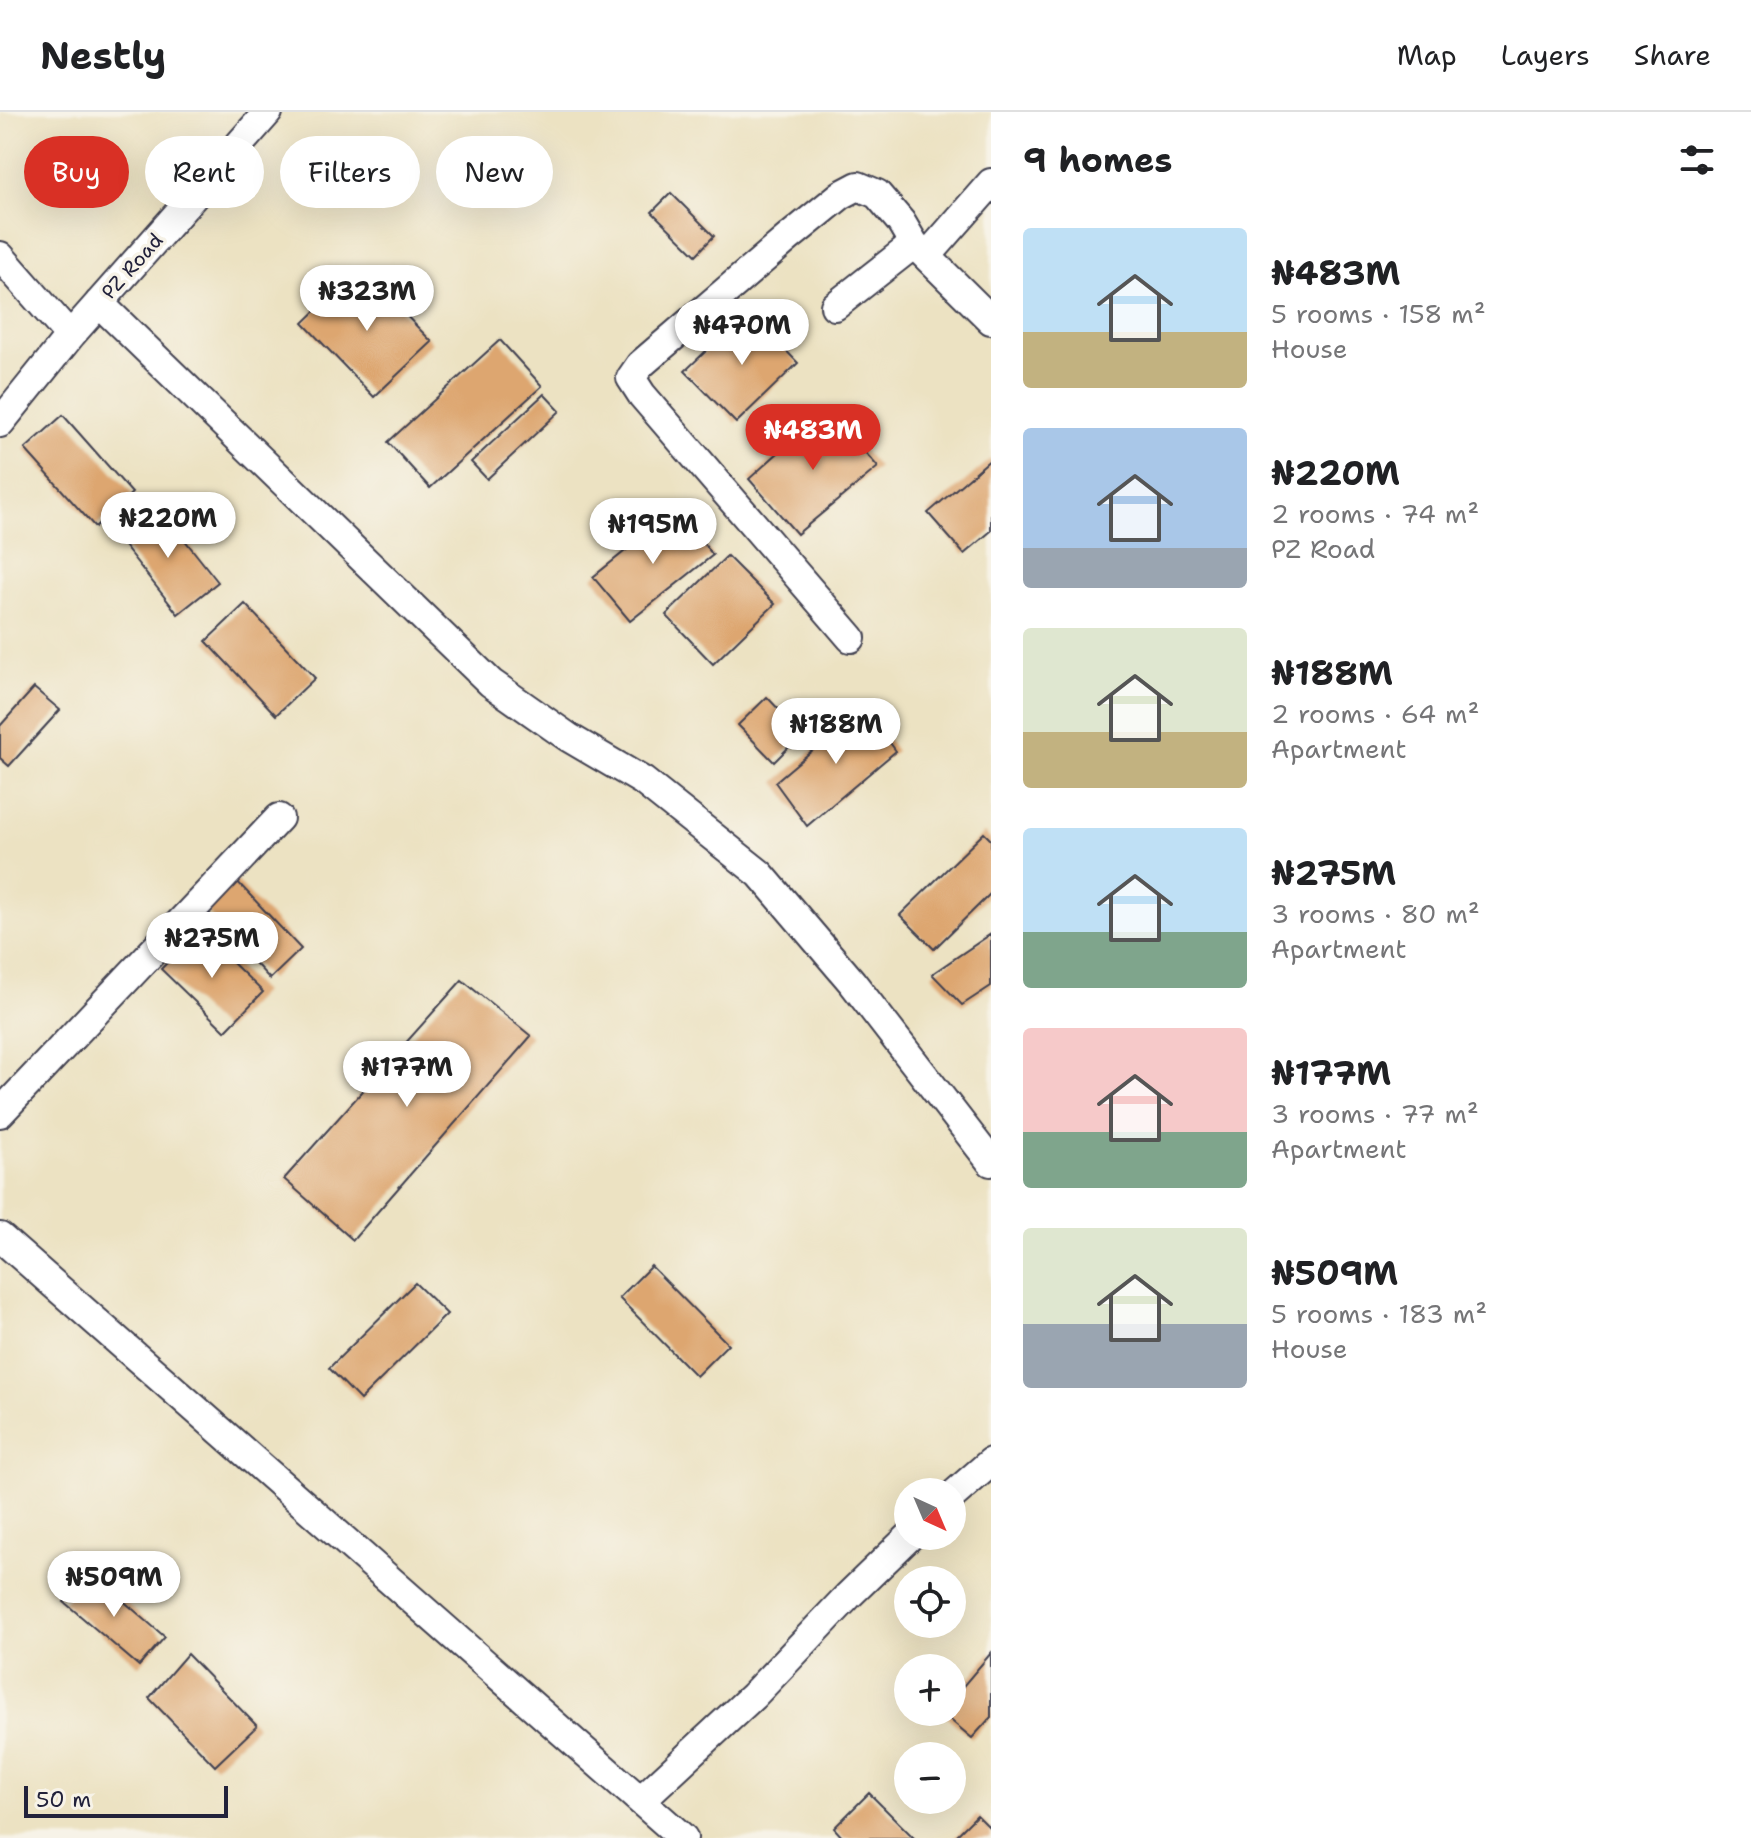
<!DOCTYPE html>
<meta charset="utf-8">
<style>
:root{--surface:#fff;--page:#f2f2f2;--text:#202124;--muted:#757577;--line:#e0e0e0;--accent:#d93025}
body{margin:0;font-family:"Shantell Sans",sans-serif;background:var(--page);color:var(--text);height:100vh;display:flex;flex-direction:column;font-size:30px;white-space:nowrap}
*{box-sizing:border-box;margin:0}
p{font-size:26px;color:var(--muted)}
.icon{flex:none;width:44px;height:44px;fill:none;stroke:currentColor;stroke-width:2;stroke-linecap:round;stroke-linejoin:round}
.map{position:relative;flex:1;overflow:hidden}
.panel{display:flex;flex-direction:column;background:var(--surface);width:760px}
.panel>*{flex:none}
.hud{position:absolute;left:24px;top:24px;width:760px;height:72px;display:flex;gap:16px}
.needle{width:52px;rotate:136deg}
.tools{position:absolute;left:894px;top:1366px;display:grid;gap:16px}
.tools a{display:grid;place-items:center;width:72px;height:72px;border-radius:50%;background:var(--surface);box-shadow:0 8px 32px #0002;font-size:40px}
.scale{position:absolute;left:24px;bottom:20px;width:204px;box-sizing:border-box;padding-left:8px;border:4px solid #22223b;border-top:0;font-size:22px;line-height:28px;white-space:nowrap;color:#22223b;-webkit-text-stroke:6px #f7f3e8;paint-order:stroke}
.price{position:absolute;translate:-50% -68px;padding:0 18px;border-radius:28px;background:#fff;color:#222;font-size:26px;line-height:52px;filter:drop-shadow(0 2px 4px #0008)}
.price::after{content:'';position:absolute;left:50%;top:48px;width:24px;height:18px;margin-left:-12px;background:inherit;clip-path:polygon(0 0,100% 0,50% 100%)}
.price.on{background:var(--accent);color:#fff}
ul{padding:0;list-style:none}
li{display:flex;align-items:center;gap:24px;height:200px;padding:0 32px}
li span{display:grid;place-items:center;flex:none;width:224px;height:160px;border-radius:8px;color:#555}
li>.icon{margin-inline-start:auto}
span .icon{width:96px;height:96px;fill:#fffc;stroke-width:1}
li b{font-size:34px}
h2{display:flex;justify-content:space-between;align-items:center;height:96px;padding:0 32px;font-size:34px}
.pill{padding:0 28px;border-radius:36px;background:var(--surface);box-shadow:0 8px 32px #0002;font-size:28px;line-height:72px}
.pill.on{background:var(--accent);color:#fff}
header{display:flex;align-items:center;gap:48px;box-sizing:border-box;height:112px;padding:0 40px;background:var(--surface);border-bottom:2px solid var(--line)}
header strong{font-size:38px}
nav{display:flex;gap:44px;margin-inline-start:auto;font-size:28px}
main{display:flex;flex:1;min-height:0}
.map>svg:first-child{display:block}
.building{fill:#dda670}
.lines{fill:none;stroke-linecap:round;stroke-linejoin:round}
.street-casing{stroke:#403f4f;stroke-width:32}
.street{stroke:#fff;stroke-width:28}
.labels{text-anchor:middle;stroke-width:7;stroke-linejoin:round;paint-order:stroke}
.street-label{font-size:20px;fill:#22223b;stroke:#f7f3e8}
</style>
<header>
<strong>Nestly</strong>
<nav><a>Map</a><a>Layers</a><a>Share</a></nav>
</header>
<main>
<div class="map">
<svg width="991" height="1726" viewBox="0 0 991 1726">
<rect width="100%" height="100%" fill="#f7f3e8"/>
<filter id="ink" filterUnits="userSpaceOnUse"><feTurbulence type="fractalNoise" baseFrequency=".0125" numOctaves="2"/><feDisplacementMap in="SourceGraphic" scale="16" xChannelSelector="R" yChannelSelector="G"/><feConvolveMatrix kernelMatrix="1 2 1 2 8 2 1 2 1" color-interpolation-filters="sRGB"/></filter>
<filter id="wash" filterUnits="userSpaceOnUse"><feTurbulence type="fractalNoise" baseFrequency=".006" numOctaves="4" result="noise"/><feDisplacementMap in="SourceGraphic" scale="32" xChannelSelector="R" yChannelSelector="G"/><feGaussianBlur stdDeviation="1.8" result="paint"/><feColorMatrix in="noise" values="0 0 0 0 0 0 0 0 0 0 0 0 0 0 0 0 0 1.4 0 .05"/><feComposite in="paint" operator="in"/></filter>
<g filter="url(#wash)">
<rect width="100%" height="100%" fill="#ece2c2"/>
<g id="blocks">
<path class="building" d="M 671,81 L 714,124 L 696,143 L 652,100 Z
M 360,156 L 432,230 L 374,285 L 303,211 Z
M 748,199 L 798,251 L 736,311 L 685,259 Z
M 500,228 L 542,274 L 430,376 L 388,330 Z
M 544,282 L 560,299 L 487,367 L 471,350 Z
M 827,297 L 878,355 L 797,422 L 749,367 Z
M 63,303 L 132,381 L 95,415 L 25,337 Z
M 991,347 L 991,419 L 964,442 L 928,401 Z
M 157,393 L 218,470 L 178,502 L 117,425 Z
M 676,398 L 713,443 L 630,509 L 593,465 Z
M 727,444 L 775,492 L 713,552 L 666,503 Z
M 245,492 L 315,566 L 276,603 L 206,529 Z
M 34,576 L 60,598 L 9,654 L 0,646 L 0,614 Z
M 767,585 L 802,622 L 774,650 L 738,613 Z
M 864,595 L 896,639 L 807,714 L 775,670 Z
M 984,721 L 991,728 L 991,781 L 934,837 L 900,803 Z
M 233,765 L 301,837 L 270,867 L 202,794 Z
M 199,818 L 263,880 L 225,919 L 161,857 Z
M 991,822 L 991,874 L 962,893 L 932,862 Z
M 462,868 L 531,924 L 353,1128 L 284,1067 Z
M 651,1154 L 728,1232 L 696,1264 L 619,1186 Z
M 415,1171 L 447,1202 L 360,1288 L 329,1256 Z
M 90,1460 L 165,1525 L 139,1554 L 64,1490 Z
M 991,1541 L 991,1605 L 972,1626 L 941,1600 L 952,1600 L 952,1587 Z
M 187,1542 L 257,1614 L 215,1654 L 149,1586 Z
M 869,1681 L 914,1726 L 843,1726 L 834,1716 Z
M 977,1703 L 991,1717 L 991,1726 L 954,1726 Z"/>
</g>
</g>
<g filter="url(#ink)">
<use href="#blocks" fill-opacity="0" stroke="#403f4f" stroke-width="2"/>
<g class="lines">
<defs>
<path id="street" d="M 0,144 L 70,224
M 927,144 L 991,71
M 99,191 L 491,571 L 568,625 L 643,669 L 760,762 L 852,870 L 991,1050
M 835,194 L 914,132
M 0,311 L 70,224 L 268,0
M 851,526 L 642,283 L 631,266 L 640,253 L 788,126 L 841,83 L 858,74 L 877,82 L 901,110 L 914,132 L 991,208
M 0,1001 L 279,706
M 0,1125 L 683,1726
M 952,1384 L 991,1350
M 641,1688 L 753,1584 L 848,1484 L 910,1424"/>
</defs>
<use href="#street" class="street-casing"/>
<use href="#street" class="street"/>
</g>
</g>
<g class="labels">
<g class="street-label">
<text transform="translate(132 154) rotate(-48)" y="7">PZ Road</text>
</g>
</g>
</svg>
<div class="tools">
<a><svg class="needle" viewBox="-14 -14 28 28"><path d="M0-13l5 13h-10z" fill="#e53935"/><path d="M0 13l5-13h-10z" fill="#757577"/></svg></a>
<a><svg class="icon" aria-label="locate" viewBox="0 0 24 24"><circle cx="12" cy="12" r="6"/><path d="M12 2v4M12 18v4M2 12h4M18 12h4"/></svg></a>
<a>+</a>
<a>−</a>
</div>
<div class="scale">50 m</div>
<b class="price" style="left:367px;top:221px">₦323M</b>
<b class="price" style="left:742px;top:255px">₦470M</b>
<b class="price on" style="left:813px;top:360px">₦483M</b>
<b class="price" style="left:168px;top:448px">₦220M</b>
<b class="price" style="left:653px;top:454px">₦195M</b>
<b class="price" style="left:836px;top:654px">₦188M</b>
<b class="price" style="left:212px;top:868px">₦275M</b>
<b class="price" style="left:407px;top:997px">₦177M</b>
<b class="price" style="left:114px;top:1507px">₦509M</b>
<div class="hud">
<a class="pill on">Buy</a>
<a class="pill">Rent</a>
<a class="pill">Filters</a>
<a class="pill">New</a>
</div>
</div>
<section class="panel">
<h2>9 homes<svg class="icon" aria-label="filters" viewBox="0 0 24 24"><path d="M4 7h16M4 17h16"/><circle cx="9" cy="7" r="2"/><circle cx="15" cy="17" r="2"/></svg></h2>
<ul>
<li><span style="background:linear-gradient(#bfe0f5 65%,#c2b280 0)"><svg class="icon" aria-label="home" viewBox="0 0 24 24"><path d="M3 11l9-7 9 7M6 9v11h12V9"/></svg></span><div><b>₦483M</b><p>5 rooms · 158 m²</p><p>House</p></div></li>
<li><span style="background:linear-gradient(#a9c7e8 75%,#9aa5b1 0)"><svg class="icon" aria-label="home" viewBox="0 0 24 24"><path d="M3 11l9-7 9 7M6 9v11h12V9"/></svg></span><div><b>₦220M</b><p>2 rooms · 74 m²</p><p>PZ Road</p></div></li>
<li><span style="background:linear-gradient(#dfe7d0 65%,#c2b280 0)"><svg class="icon" aria-label="home" viewBox="0 0 24 24"><path d="M3 11l9-7 9 7M6 9v11h12V9"/></svg></span><div><b>₦188M</b><p>2 rooms · 64 m²</p><p>Apartment</p></div></li>
<li><span style="background:linear-gradient(#bfe0f5 65%,#7fa58c 0)"><svg class="icon" aria-label="home" viewBox="0 0 24 24"><path d="M3 11l9-7 9 7M6 9v11h12V9"/></svg></span><div><b>₦275M</b><p>3 rooms · 80 m²</p><p>Apartment</p></div></li>
<li><span style="background:linear-gradient(#f6c9c9 65%,#7fa58c 0)"><svg class="icon" aria-label="home" viewBox="0 0 24 24"><path d="M3 11l9-7 9 7M6 9v11h12V9"/></svg></span><div><b>₦177M</b><p>3 rooms · 77 m²</p><p>Apartment</p></div></li>
<li><span style="background:linear-gradient(#dfe7d0 60%,#9aa5b1 0)"><svg class="icon" aria-label="home" viewBox="0 0 24 24"><path d="M3 11l9-7 9 7M6 9v11h12V9"/></svg></span><div><b>₦509M</b><p>5 rooms · 183 m²</p><p>House</p></div></li>
</ul>
</section>
</main>
